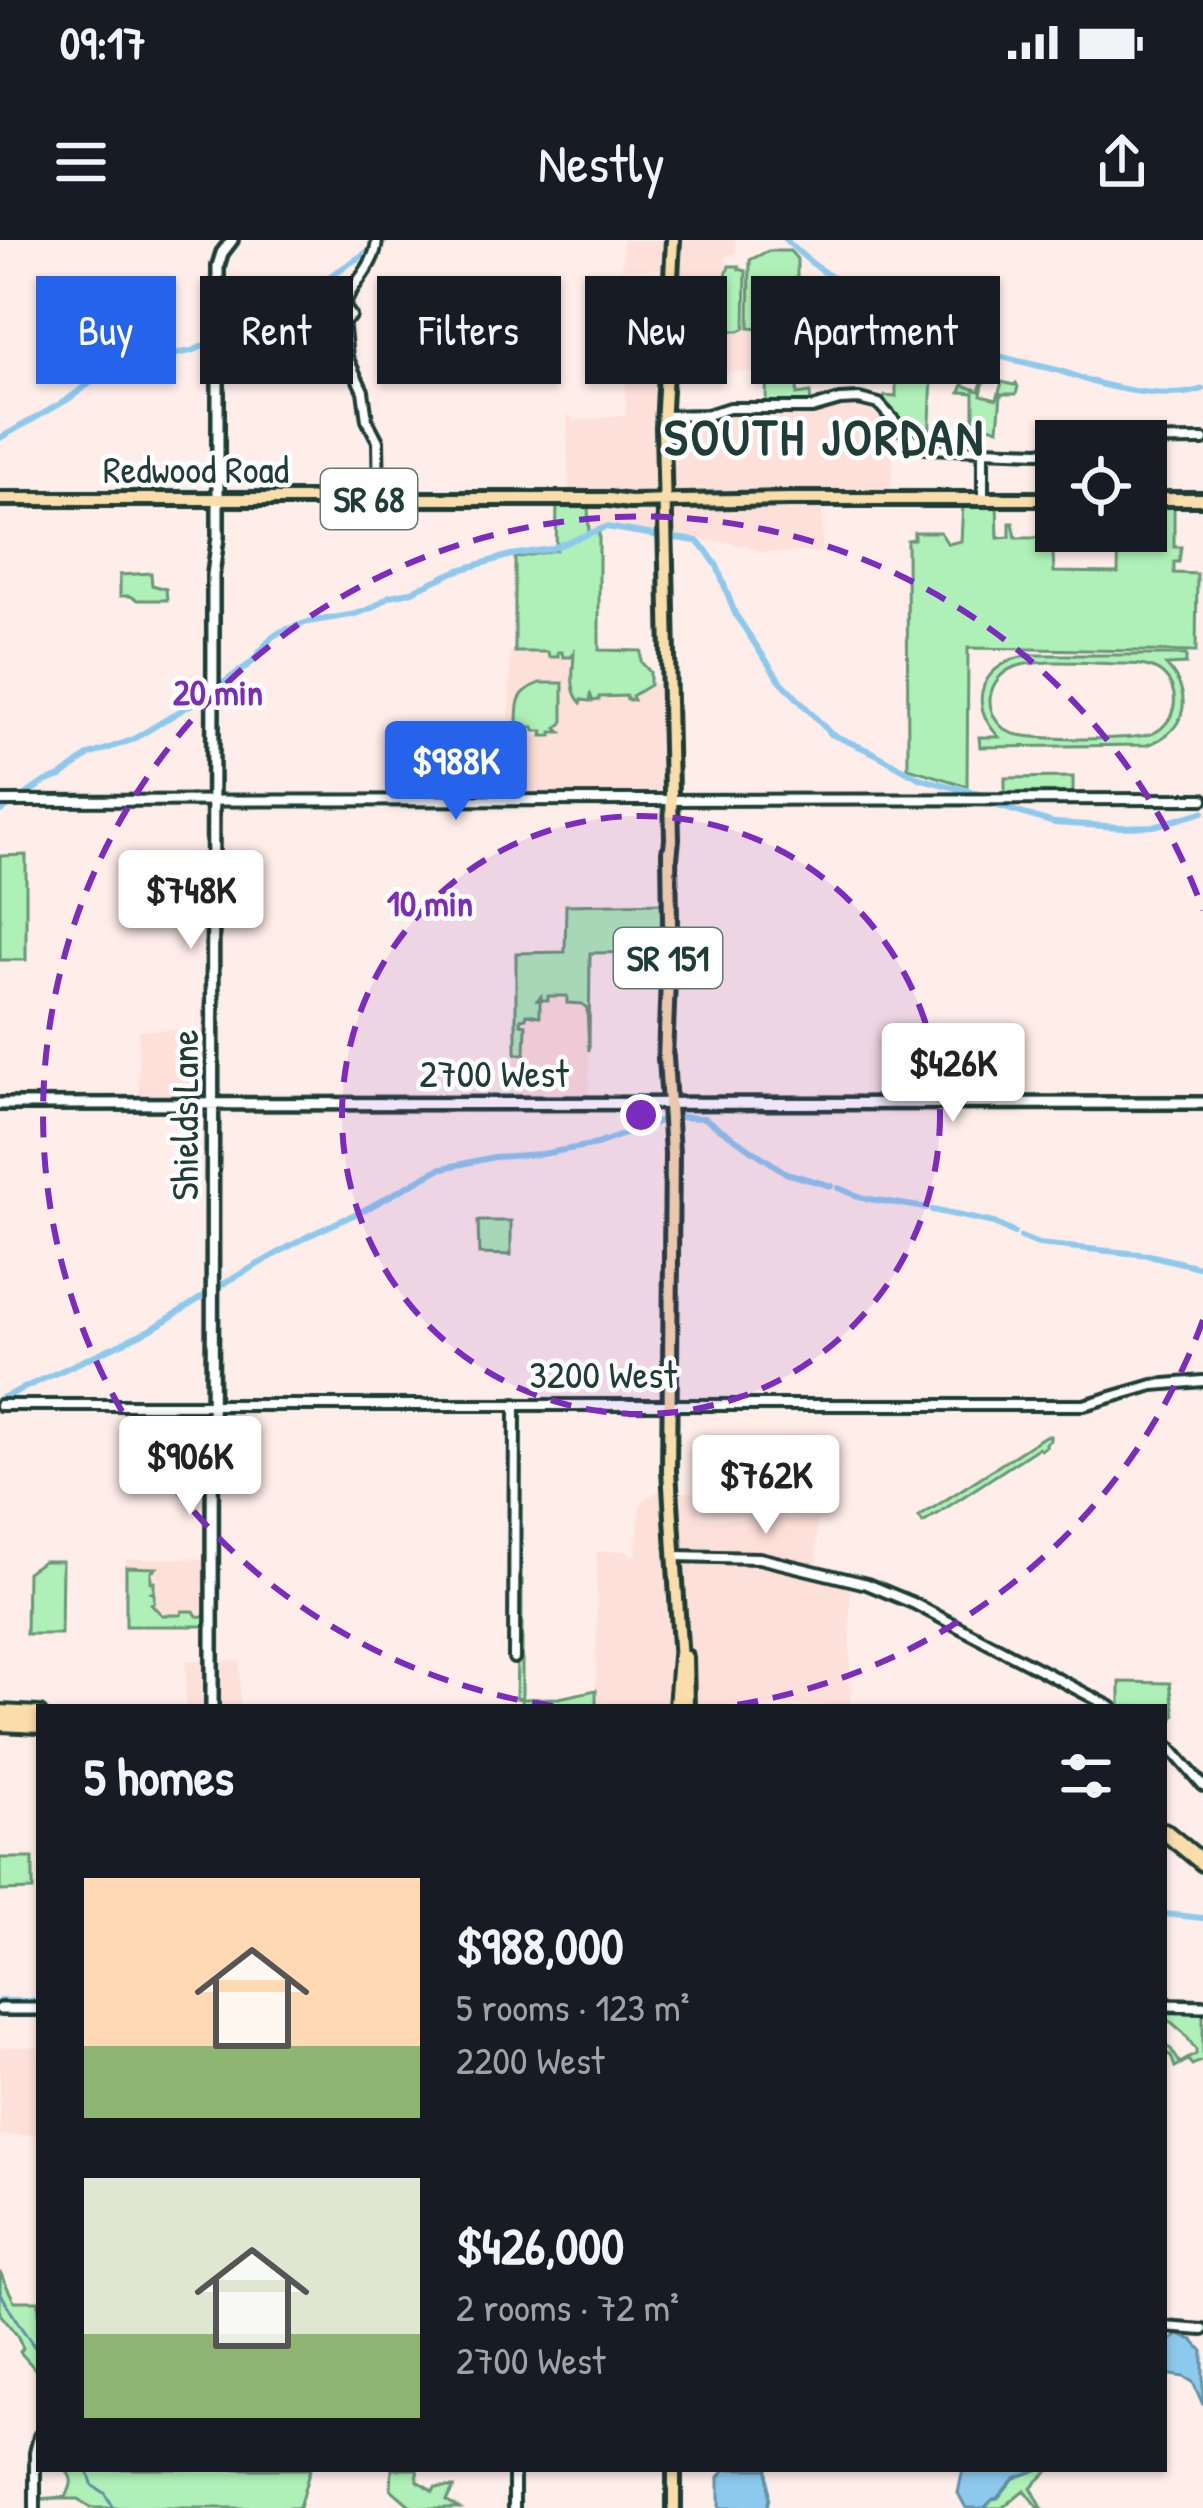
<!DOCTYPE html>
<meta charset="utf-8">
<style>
:root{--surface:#171b24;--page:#242831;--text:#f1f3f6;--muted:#9ea1a6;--accent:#2563eb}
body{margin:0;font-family:"Patrick Hand",sans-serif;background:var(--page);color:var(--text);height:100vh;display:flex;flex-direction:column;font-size:45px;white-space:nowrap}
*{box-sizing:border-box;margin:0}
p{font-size:39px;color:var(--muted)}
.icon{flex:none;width:66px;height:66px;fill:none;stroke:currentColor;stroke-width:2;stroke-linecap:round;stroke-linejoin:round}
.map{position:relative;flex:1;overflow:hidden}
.side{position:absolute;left:36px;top:1464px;width:1131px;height:768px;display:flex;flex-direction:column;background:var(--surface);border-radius:0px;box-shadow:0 3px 9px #0004}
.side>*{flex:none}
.banner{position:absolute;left:36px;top:36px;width:1131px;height:108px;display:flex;gap:24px}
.buttons{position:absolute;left:1035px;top:180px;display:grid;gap:24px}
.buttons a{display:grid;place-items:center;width:132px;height:132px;border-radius:0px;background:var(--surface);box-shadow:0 3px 9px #0004;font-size:60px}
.price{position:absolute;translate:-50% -102px;padding:0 27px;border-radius:12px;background:#fff;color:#222;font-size:39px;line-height:78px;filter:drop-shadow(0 3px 6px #0008)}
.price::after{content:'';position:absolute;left:50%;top:72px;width:36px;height:27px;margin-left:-18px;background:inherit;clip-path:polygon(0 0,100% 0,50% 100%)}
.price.active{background:var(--accent);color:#fff}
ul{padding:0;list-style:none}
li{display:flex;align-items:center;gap:36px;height:300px;padding:0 48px}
li span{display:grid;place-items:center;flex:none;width:336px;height:240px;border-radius:0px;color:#555}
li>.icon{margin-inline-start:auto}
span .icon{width:144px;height:144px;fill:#fffc;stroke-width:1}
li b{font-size:51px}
h2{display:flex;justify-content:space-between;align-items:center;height:144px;padding:0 48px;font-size:51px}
.pill{padding:0 42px;border-radius:0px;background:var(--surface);box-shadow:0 3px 9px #0004;font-size:42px;line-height:108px}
.pill.active{background:var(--accent);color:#fff}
.status{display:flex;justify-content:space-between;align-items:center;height:84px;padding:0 60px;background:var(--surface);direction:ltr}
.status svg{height:33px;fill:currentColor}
header{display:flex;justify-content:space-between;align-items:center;height:156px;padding:0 48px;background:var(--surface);font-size:54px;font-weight:600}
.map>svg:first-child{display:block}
.built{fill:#fee0da}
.green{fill:#aff0b8;stroke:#679676;stroke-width:3;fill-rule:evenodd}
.water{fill:#8dc9ed;stroke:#6191a3;stroke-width:3}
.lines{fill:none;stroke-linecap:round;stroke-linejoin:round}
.stream{stroke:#6191a3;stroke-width:3}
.canal{stroke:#8dc9ed;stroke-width:6}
.tertiary-casing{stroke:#1f3d34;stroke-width:16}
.secondary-casing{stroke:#1f3d34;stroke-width:18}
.primary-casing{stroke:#1f3d34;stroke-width:20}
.motorway-casing{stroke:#1f3d34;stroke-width:22}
.tertiary{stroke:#fff;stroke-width:8}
.secondary{stroke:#fff;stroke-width:9}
.primary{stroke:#faddab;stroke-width:10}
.motorway{stroke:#faddab;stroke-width:14}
.ring{fill:none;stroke:#7b2cbf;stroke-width:6;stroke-dasharray:21 15}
.labels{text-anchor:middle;stroke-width:9;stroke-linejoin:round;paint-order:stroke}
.shield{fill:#fff;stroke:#627771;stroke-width:3}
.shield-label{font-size:36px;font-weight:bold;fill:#1f3d34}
.street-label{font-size:39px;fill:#1f3d34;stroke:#fff}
.district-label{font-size:51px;font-weight:bold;letter-spacing:3px;fill:#1f3d34;stroke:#fff}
.centre{fill:#7b2cbf;stroke:#fff;stroke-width:6}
.ring-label{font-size:36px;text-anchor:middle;font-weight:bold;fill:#7b2cbf;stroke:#fff;stroke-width:9;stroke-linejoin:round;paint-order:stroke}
</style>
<div class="status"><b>09:17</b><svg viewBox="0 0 49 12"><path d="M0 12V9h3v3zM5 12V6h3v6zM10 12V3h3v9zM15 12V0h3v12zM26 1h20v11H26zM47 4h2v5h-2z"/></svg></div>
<header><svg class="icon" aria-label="menu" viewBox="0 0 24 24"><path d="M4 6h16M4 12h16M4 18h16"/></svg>Nestly<svg class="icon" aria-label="share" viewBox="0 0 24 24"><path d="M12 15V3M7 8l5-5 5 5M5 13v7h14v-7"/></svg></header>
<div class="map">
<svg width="1203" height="2268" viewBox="0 0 1203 2268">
<rect width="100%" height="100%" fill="#feede9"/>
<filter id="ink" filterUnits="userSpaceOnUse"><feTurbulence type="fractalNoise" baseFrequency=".00833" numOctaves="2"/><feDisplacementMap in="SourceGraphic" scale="24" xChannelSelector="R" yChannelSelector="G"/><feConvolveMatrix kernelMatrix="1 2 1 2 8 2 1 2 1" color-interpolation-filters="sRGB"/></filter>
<g filter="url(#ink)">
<path class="built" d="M 623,0 L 663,0 L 663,29 L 622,29 Z
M 677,0 L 736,0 L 736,14 L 726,16 L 726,90 L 764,90 L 764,132 L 672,131 Z
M 626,135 L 659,135 L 658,178 L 724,170 L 869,162 L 893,180 L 892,263 L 822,263 L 822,312 L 763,312 L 746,305 L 606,289 L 589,295 L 569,264 L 567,173 L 575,181 L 626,175 Z
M 641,411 L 641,422 L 650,432 L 650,443 L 662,444 L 660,557 L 508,555 L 510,412 Z
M 516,713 L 590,713 L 589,860 L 515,860 Z
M 139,790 L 209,790 L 210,859 L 139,859 Z
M 658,1252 L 698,1252 L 699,1279 L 817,1280 L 816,1334 L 850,1342 L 850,1465 L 596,1465 L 597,1311 L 622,1311 L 636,1316 L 640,1267 L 645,1258 Z
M 126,1319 L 209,1319 L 210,1386 L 126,1386 Z
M 186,1420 L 240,1421 L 240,1467 L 186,1467 Z
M 0,1807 L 39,1807 L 39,1895 L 0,1895 Z"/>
<path class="green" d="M 768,11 L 790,11 L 797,19 L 797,99 L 779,107 L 763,107 L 763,89 L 749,88 L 750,20 Z
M 729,26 L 739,26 L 739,29 L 746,31 L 745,88 L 739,91 L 727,91 L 726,36 Z
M 924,88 L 947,95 L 932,136 L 929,204 L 916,198 L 883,161 L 885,156 L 896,157 L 896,107 L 923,107 Z
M 798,106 L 808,106 L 808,110 L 798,110 L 797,155 L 810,153 L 811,164 L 766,163 L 767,111 L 797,109 Z
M 985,134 L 981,155 L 997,159 L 1002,142 L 1014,145 L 1016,143 L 1018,147 L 1016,154 L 1001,154 L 998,189 L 986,185 L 974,189 L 974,153 L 960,152 L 963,145 L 979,151 Z
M 997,263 L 998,298 L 1010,297 L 1010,283 L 1013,283 L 1016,298 L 1034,298 L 1052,294 L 1054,332 L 1118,333 L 1119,291 L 1146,291 L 1146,266 L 1174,266 L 1174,307 L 1181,307 L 1179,322 L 1174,322 L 1174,333 L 1197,334 L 1196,412 L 968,408 L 967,546 L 908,528 L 907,300 L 914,299 L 914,292 L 940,292 L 948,304 L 961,301 L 963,264 Z
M 557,264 L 588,264 L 589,294 L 599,291 L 599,410 L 641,411 L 641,422 L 650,432 L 650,445 L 632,456 L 634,460 L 627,460 L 626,456 L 599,457 L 599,460 L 593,461 L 591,456 L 590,461 L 582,460 L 581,463 C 568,450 574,429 574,412 L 571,417 L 563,417 L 562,412 L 558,412 L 558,417 L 549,417 L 548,412 L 515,412 L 515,318 L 556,310 Z
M 151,333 L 152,345 L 166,349 L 167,360 L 138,360 L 130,356 L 120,356 L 120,335 Z
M 1030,415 L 1186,415 L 1186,424 L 1166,425 C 1194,454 1188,491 1147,505 L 980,507 L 979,497 L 999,497 C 964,461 984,422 1030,415 ZM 1125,424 C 1137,424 1150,425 1160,432 C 1182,448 1178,481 1154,493 C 1137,501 1025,501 1009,492 C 995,484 987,468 991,453 C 994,441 1003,431 1015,427 C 1039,418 1097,424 1125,424 Z
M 540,443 L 563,443 L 563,483 L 557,488 L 561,492 L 552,492 L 552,496 L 542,496 L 543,491 L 535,491 L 534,487 L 517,487 C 517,463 516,452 540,443 Z
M 467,506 L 502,506 L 501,558 L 467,558 Z
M 1073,537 L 1073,555 L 1005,555 L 1005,538 Z
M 26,615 L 26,720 L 0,720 L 0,616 Z
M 665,663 L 664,712 L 590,713 L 589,811 L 587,768 L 582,764 L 567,763 L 567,756 L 548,756 L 548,760 L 541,760 L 541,756 L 537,760 L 540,761 L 540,776 L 527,774 L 526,778 L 521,779 L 521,784 L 526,785 L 525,814 L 516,814 L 516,713 L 565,712 L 566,665 Z
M 478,981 L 511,981 L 511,1015 L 479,1014 Z
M 1045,1196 L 1050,1196 L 1050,1200 L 1045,1204 L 1046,1206 L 1041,1210 L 1038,1208 L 923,1283 L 919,1277 Z
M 43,1321 L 62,1321 L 61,1394 L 26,1394 L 27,1332 Z
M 126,1327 L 156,1328 L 151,1332 L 151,1342 L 154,1342 L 154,1351 L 151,1352 L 154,1354 L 154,1362 L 151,1364 L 162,1375 L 181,1375 L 182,1371 L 194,1371 L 197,1376 L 208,1377 L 208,1386 L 126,1386 Z
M 519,1340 L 522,1340 L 522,1459 L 559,1458 L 596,1450 L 596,1465 L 522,1465 L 522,1459 L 516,1458 Z
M 1120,1442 L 1170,1443 L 1175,1475 L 1164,1494 L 1164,1467 L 1120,1467 Z
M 0,1618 L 33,1618 L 33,1650 L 0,1651 Z
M 1166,1768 L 1203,1769 L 1203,1820 L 1192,1825 L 1188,1820 L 1175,1827 L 1171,1816 L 1165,1812 L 1164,1805 L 1171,1809 L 1180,1823 L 1196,1814 L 1196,1810 L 1184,1793 L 1170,1781 L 1166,1782 L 1164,1778 Z
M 0,2032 L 14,2061 L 39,2061 L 37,2194 L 38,2137 L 35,2129 L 20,2112 L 23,2108 L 17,2095 L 0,2074 Z
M 64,2229 L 310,2229 L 299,2268 L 90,2268 L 78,2259 L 37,2259 L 65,2257 C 72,2247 75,2238 64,2229 Z
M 392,2229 L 417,2229 L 418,2241 L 433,2251 L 435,2247 L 454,2247 L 446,2260 L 459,2268 L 413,2268 L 391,2249 Z
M 1039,2229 L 1050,2229 L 1031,2247 L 1042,2268 L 1038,2268 L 1024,2250 L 1002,2268 L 984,2268 L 993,2258 L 998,2258 L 1014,2238 Z"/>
<path class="water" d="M 1178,2095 L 1193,2100 L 1203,2111 L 1203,2165 L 1193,2142 L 1184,2137 L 1164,2134 L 1164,2105 Z
M 726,2229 L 767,2229 L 769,2257 L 767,2268 L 719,2268 L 719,2237 Z
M 963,2229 L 1039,2229 L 1014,2238 L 997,2258 L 993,2259 L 984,2268 L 966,2268 L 958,2253 Z"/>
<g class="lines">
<path class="stream" d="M 0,2051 C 10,2072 25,2094 39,2113
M 87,2229 L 93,2246 L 104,2253 L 113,2268"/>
<path class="canal" d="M 786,0 C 814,29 862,59 899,75 C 914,82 930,85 945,92
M 381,3 L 387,0
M 223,95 L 274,63 L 321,42 L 372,9
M 952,96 C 985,116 1016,120 1053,129 C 1065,132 1077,137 1089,141 C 1120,150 1173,160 1203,149
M 0,198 L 67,160 L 95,139 L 150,118 L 192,111 L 214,101
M 675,298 L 697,301 L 706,310 L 717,326 L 735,374 L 778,438 L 831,494 L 874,513 L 919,538 L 982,555
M 218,447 L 251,423 L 272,397 L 282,391 L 308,382 L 356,374 L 372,368 L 390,356 L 410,352 L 456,331 L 511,315 L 550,309 L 606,287 L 660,296
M 24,556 L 44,542 L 61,536 L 89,515 L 132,500 L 210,453
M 998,566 L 1054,583 L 1121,587 L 1154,586 L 1203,572
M 0,571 L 11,565
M 675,877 L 704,878 L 786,933 L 831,946
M 838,948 L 863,958 L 926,968
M 366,969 L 439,929 L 494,917 L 542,914 L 597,904 L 663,880
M 932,970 L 994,983 L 1014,993
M 1021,997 L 1038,1004 L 1149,1015 L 1203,1028
M 216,1048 L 308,996 L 364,970
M 0,1159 L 152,1089 L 210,1052
M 1164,1674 L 1203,1678
M 0,1761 L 39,1761"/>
<defs>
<path id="tertiary" d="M 346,69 L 351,76 L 345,80 L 340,74 Z
M 343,70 C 350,43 375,29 377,0
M 343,80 L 347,117 L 363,151 L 367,180 L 378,201 L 379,259
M 663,176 L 707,175 L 729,168 L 812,168 L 840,160 L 859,159 L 879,164 L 908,196 L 926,208 L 1039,212 L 1056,209
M 1077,201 L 1203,200
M 983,259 L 983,210
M 0,561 L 1203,559
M 0,1165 L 1084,1165 L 1153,1145 L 1203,1141
M 674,1316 L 759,1318 L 867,1344 L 913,1363 L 1111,1467
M 514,1418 L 515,1164
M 1164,1501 L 1203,1546
M 1164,2087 L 1203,2090
M 514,2229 L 514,2268
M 35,2268 L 35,2213 L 39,2196"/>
<path id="secondary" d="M 0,864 L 1203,863
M 212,1467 L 213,335 L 218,297 L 218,26 L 222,13 L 232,0
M 1164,1765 L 1203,1766
M 0,1769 L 39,1769"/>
<path id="primary" d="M 0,259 L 609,259 L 630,262 L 790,259 L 1056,259
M 1146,259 L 1203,259
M 670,618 L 672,599 L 663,187 L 673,0
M 666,817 L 672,914 L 669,1230 L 681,1422
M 665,820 L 670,683 L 669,611
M 686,1417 L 687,1467
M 674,2229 L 674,2268"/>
<path id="motorway" d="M 677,1467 L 681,1417
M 0,1473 L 39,1475
M 0,1483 L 39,1485
M 1164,1591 L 1203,1623"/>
</defs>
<use href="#tertiary" class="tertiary-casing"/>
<use href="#secondary" class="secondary-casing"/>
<use href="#primary" class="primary-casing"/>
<use href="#motorway" class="motorway-casing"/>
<use href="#tertiary" class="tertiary"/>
<use href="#secondary" class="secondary"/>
<use href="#primary" class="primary"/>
<use href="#motorway" class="motorway"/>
</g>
</g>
<circle cx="641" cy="875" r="299" fill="#7b2cbf" fill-opacity=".12"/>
<g class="ring">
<circle cx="641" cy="875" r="299"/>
<path d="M1203 1080A598 598 0 0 1 729 1466M553 1466A598 598 0 1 1 1203 670"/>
</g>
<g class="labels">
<g class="shield">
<rect x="321" y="229" width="96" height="60" rx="9"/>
<rect x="614" y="688" width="108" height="60" rx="9"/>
</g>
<g class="shield-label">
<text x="369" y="272">SR 68</text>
<text x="668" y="731">SR 151</text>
</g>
<g class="street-label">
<text x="196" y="243">Redwood Road</text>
<text x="494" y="847">2700 West</text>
<text transform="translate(184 875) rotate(-90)" y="14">Shields Lane</text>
<text x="603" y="1148">3200 West</text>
</g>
<g class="district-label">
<text x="825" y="215">SOUTH JORDAN</text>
</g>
</g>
<circle cx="641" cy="875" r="18" class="centre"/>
<g class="ring-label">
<text x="218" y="465">20 min</text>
<text x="430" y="676">10 min</text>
</g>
</svg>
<div class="buttons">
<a><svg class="icon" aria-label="locate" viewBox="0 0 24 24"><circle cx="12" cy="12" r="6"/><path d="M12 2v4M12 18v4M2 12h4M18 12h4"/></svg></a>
</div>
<b class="price active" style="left:456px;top:583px">$988K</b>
<b class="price" style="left:191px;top:712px">$748K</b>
<b class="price" style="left:953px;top:885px">$426K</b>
<b class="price" style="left:190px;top:1278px">$906K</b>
<b class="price" style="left:766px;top:1297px">$762K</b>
<div class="banner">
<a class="pill active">Buy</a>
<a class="pill">Rent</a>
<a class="pill">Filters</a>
<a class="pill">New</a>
<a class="pill">Apartment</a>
</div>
<section class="side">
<h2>5 homes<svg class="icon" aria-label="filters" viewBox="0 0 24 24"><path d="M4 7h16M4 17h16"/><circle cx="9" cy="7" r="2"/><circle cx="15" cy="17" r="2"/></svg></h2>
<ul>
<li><span style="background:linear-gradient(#ffd9b3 70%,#8fb573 0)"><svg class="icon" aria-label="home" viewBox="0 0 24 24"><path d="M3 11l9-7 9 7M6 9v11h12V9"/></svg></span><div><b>$988,000</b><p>5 rooms · 123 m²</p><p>2200 West</p></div></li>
<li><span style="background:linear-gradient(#dfe7d0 65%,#8fb573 0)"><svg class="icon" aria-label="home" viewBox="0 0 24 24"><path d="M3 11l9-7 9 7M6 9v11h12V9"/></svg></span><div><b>$426,000</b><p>2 rooms · 72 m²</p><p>2700 West</p></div></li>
</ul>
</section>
</div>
